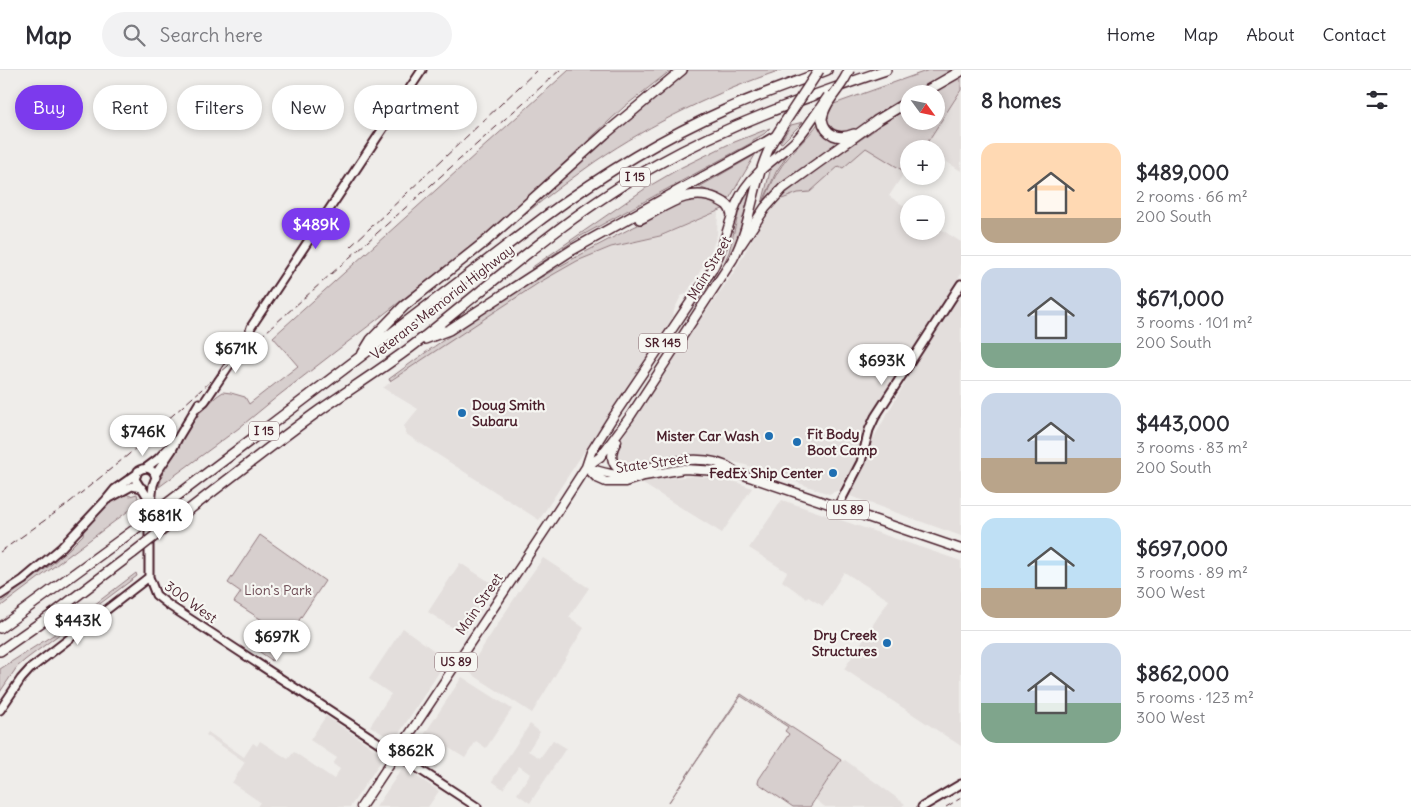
<!DOCTYPE html>
<meta charset="utf-8">
<style>
:root{--surface:#fff;--page:#f2f2f3;--text:#2b2b33;--muted:#7c7c81;--line:#e1e1e2;--accent:#7c3aed}
body{margin:0;font-family:Delius,sans-serif;background:var(--page);color:var(--text);height:100vh;display:flex;flex-direction:column;font-size:19px;white-space:nowrap}
*{box-sizing:border-box;margin:0}
p{font-size:16px;color:var(--muted)}
.icon{flex:none;width:28px;height:28px;fill:none;stroke:currentColor;stroke-width:2;stroke-linecap:round;stroke-linejoin:round}
.map{position:relative;flex:1;overflow:hidden}
.side{display:flex;flex-direction:column;background:var(--surface);width:450px}
.side>*{flex:none}
.guide{position:absolute;left:15px;top:15px;width:475px;height:45px;display:flex;gap:10px}
.needle{width:32px;rotate:123deg}
.buttons{position:absolute;left:900px;top:15px;display:grid;gap:10px}
.buttons a{display:grid;place-items:center;width:45px;height:45px;border-radius:50%;background:var(--surface);box-shadow:0 2px 8px #0003;font-size:25px}
.price{position:absolute;translate:-50% -42px;padding:0 11px;border-radius:18px;background:#fff;color:#222;font-size:16px;line-height:32px;filter:drop-shadow(0 1px 2px #0008)}
.price::after{content:'';position:absolute;left:50%;top:30px;width:15px;height:11px;margin-left:-8px;background:inherit;clip-path:polygon(0 0,100% 0,50% 100%)}
.price.selected{background:var(--accent);color:#fff}
ul{padding:0;list-style:none}
li{display:flex;align-items:center;gap:15px;height:125px;padding:0 20px}
li+li{border-top:1px solid var(--line)}
li span{display:grid;place-items:center;flex:none;width:140px;height:100px;border-radius:15px;color:#555}
li>.icon{margin-inline-start:auto}
span .icon{width:60px;height:60px;fill:#fffc;stroke-width:1}
li b{font-size:21px}
h2{display:flex;justify-content:space-between;align-items:center;height:60px;padding:0 20px;font-size:21px}
.chip{padding:0 18px;border-radius:22px;background:var(--surface);box-shadow:0 2px 8px #0003;font-size:18px;line-height:45px}
.chip.selected{background:var(--accent);color:#fff}
header{display:flex;align-items:center;gap:30px;box-sizing:border-box;height:70px;padding:0 25px;background:var(--surface);border-bottom:1px solid var(--line)}
header strong{font-size:24px}
nav{display:flex;gap:28px;margin-inline-start:auto;font-size:18px}
.search{width:350px;height:45px;background:var(--page);display:flex;align-items:center;gap:12px;box-sizing:border-box;padding:0 18px;border-radius:28px;color:var(--muted);font-size:19px}
main{display:flex;flex:1;min-height:0}
.map>svg:first-child{display:block}
.built{fill:#e3dedc}
.green{fill:#d7cfce;stroke:#90777c}
.lines{fill:none;stroke-linecap:round;stroke-linejoin:round}
.secondary-casing{stroke:#4a1f2b;stroke-width:11}
.primary-casing{stroke:#4a1f2b;stroke-width:11}
.highway-casing{stroke:#4a1f2b;stroke-width:12}
.secondary{stroke:#f6f6f2;stroke-width:7}
.primary{stroke:#f6f6f2;stroke-width:8}
.highway{stroke:#f6f6f2;stroke-width:9}
.rail{stroke:#4a1f2b;stroke-width:1;stroke-dasharray:8 4;stroke-linecap:butt}
.primary-bridge-casing{stroke:#4a1f2b;stroke-width:11;stroke-linecap:butt}
.highway-bridge-casing{stroke:#4a1f2b;stroke-width:12;stroke-linecap:butt}
.primary-bridge{stroke:#f6f6f2;stroke-width:8}
.highway-bridge{stroke:#f6f6f2;stroke-width:9}
.poi-dot{fill:#1f6fb2;stroke:#f6f6f2;stroke-width:2}
.labels{text-anchor:middle;stroke-width:4.5;stroke-linejoin:round;paint-order:stroke}
.shield{fill:#f6f6f2;stroke:#7e6067;stroke-width:1}
.shield-label{font-size:12px;font-weight:bold;fill:#4a1f2b}
.street-label{font-size:14px;fill:#4a1f2b;stroke:#f6f6f2}
.poi-label{font-size:14px;font-weight:bold;fill:#4a1f2b;stroke:#f6f6f2;text-anchor:end}
.park-label{font-size:14px;fill:#6d4b54;stroke:#f6f6f2}
</style>
<header>
<strong>Map</strong>
<div class="search"><svg class="icon" aria-label="search" viewBox="0 0 24 24"><circle cx="10" cy="10" r="6"/><path d="M15 15l6 6"/></svg>Search here</div>
<nav><a>Home</a><a>Map</a><a>About</a><a>Contact</a></nav>
</header>
<main>
<div class="map">
<svg width="961" height="737" viewBox="0 0 961 737">
<rect width="100%" height="100%" fill="#efedea"/>
<filter id="ink" filterUnits="userSpaceOnUse"><feTurbulence type="fractalNoise" baseFrequency=".02" numOctaves="2"/><feDisplacementMap in="SourceGraphic" scale="10" xChannelSelector="R" yChannelSelector="G"/><feConvolveMatrix kernelMatrix="1 2 1 2 8 2 1 2 1" color-interpolation-filters="sRGB"/></filter>
<g filter="url(#ink)">
<path class="built" d="M 961,22 L 961,101 L 936,85 L 936,79 L 927,79 L 924,77 Z
M 860,70 L 906,100 L 889,126 L 909,139 L 909,161 L 936,161 L 936,156 L 961,172 L 961,204 L 869,347 L 864,357 L 855,393 L 839,420 L 829,424 L 774,404 L 742,394 L 716,388 L 683,387 L 658,390 L 631,397 L 623,396 L 617,392 L 615,379 L 700,250 L 734,202 L 766,144 L 783,125 L 799,112 Z
M 718,142 L 717,165 L 709,187 L 686,224 L 681,226 L 674,240 L 673,247 L 539,450 L 406,364 L 404,356 L 418,339 L 383,318 L 418,291 L 540,211 L 577,191 L 615,176 L 660,167 Z
M 961,215 L 961,466 L 850,426 L 874,367 Z
M 693,406 L 719,409 L 736,412 L 752,418 L 722,463 L 643,414 L 644,412 L 658,409 Z
M 782,430 L 961,491 L 961,676 L 844,599 L 889,530 L 844,502 L 823,536 L 808,527 L 807,529 L 782,511 L 787,502 L 749,478 Z
M 543,488 L 589,518 L 569,547 L 584,558 L 532,643 L 467,601 L 518,523 Z
M 460,493 L 496,516 L 464,565 L 428,542 Z
M 403,558 L 447,590 L 398,665 L 391,669 L 370,656 L 391,624 L 369,609 Z
M 462,607 L 512,639 L 486,678 L 476,671 L 465,688 L 449,678 L 435,700 L 413,685 L 412,683 Z
M 326,646 L 382,684 L 381,691 L 350,737 L 257,737 L 260,732 L 232,713 L 245,692 L 206,665 L 208,662 L 244,687 L 253,673 L 257,676 L 260,671 L 288,689 L 294,682 L 334,709 L 340,699 L 333,694 L 337,688 L 310,670 Z
M 530,654 L 540,662 L 528,681 L 540,688 L 553,670 L 566,678 L 530,733 L 517,724 L 530,704 L 519,696 L 503,719 L 492,711 Z
M 841,690 L 843,691 L 845,690 L 905,734 L 901,737 L 825,737 L 815,729 Z
M 403,697 L 439,721 L 428,737 L 376,737 Z"/>
<path class="green" d="M 569,0 L 671,0 L 624,37 L 490,162 L 278,326 L 239,358 L 159,417 L 164,399 L 170,390 L 169,388 L 201,341 L 217,326 L 223,322 L 231,323 L 245,327 L 249,334 L 298,296 L 273,267 Z
M 689,0 L 781,0 C 716,22 652,53 596,91 C 572,108 548,126 525,144 L 587,85 Z
M 929,0 L 955,0 L 909,24 L 855,60 L 841,64 L 830,59 L 825,49 L 828,48 L 829,42 L 834,34 Z
M 961,7 L 961,20 L 923,79 L 909,79 L 909,100 L 907,103 L 866,78 L 843,98 L 839,96 L 810,122 L 798,123 L 782,129 L 781,127 L 819,98 L 876,59 L 875,57 L 909,37 L 909,51 L 936,51 L 936,24 L 931,24 Z
M 803,52 L 782,73 L 780,72 L 791,55 Z
M 819,52 L 829,68 L 843,72 L 763,135 C 769,119 775,104 786,90 C 796,77 809,67 819,52 Z
M 770,58 L 764,64 L 753,70 L 753,72 L 581,166 L 532,199 L 531,198 L 646,118 L 682,97 L 727,75 Z
M 789,83 L 776,102 L 762,134 L 771,97 Z
M 755,85 L 729,129 L 699,117 Z
M 751,119 L 736,174 L 718,206 L 729,182 L 740,137 Z
M 703,128 L 722,135 L 725,138 L 660,166 L 611,177 L 577,191 L 540,212 L 390,311 L 389,309 C 469,250 554,195 644,152 C 656,147 676,133 688,130 C 692,129 698,129 703,128 Z
M 125,423 L 130,426 L 137,424 L 139,433 L 0,537 L 0,533 L 52,494 L 70,478 L 83,465 L 84,459 L 99,443 L 110,432 Z
M 260,465 L 325,511 L 272,591 L 270,589 L 247,573 L 262,550 L 234,532 L 241,522 L 228,513 Z
M 136,503 L 137,506 L 25,590 L 17,597 L 0,622 L 0,599 L 61,560 Z
M 741,624 L 841,690 L 810,737 L 793,737 L 758,713 L 759,709 L 789,664 L 785,661 L 788,657 L 741,626 L 669,732 Z"/>
<g class="lines">
<defs>
<path id="secondary" d="M 198,337 L 205,331 L 248,267 L 251,257 L 422,0
M 146,398 L 158,389 L 176,370
M 155,405 L 172,380 L 178,368 L 199,333
M 140,417 L 135,409 L 138,401 C 146,396 153,398 156,407 L 153,415 L 151,433
M 142,418 L 147,426 L 149,436 L 149,507 L 156,525 L 170,536 L 477,737
M 108,429 L 132,416 L 141,418
M 838,436 L 861,392 L 869,360 L 875,347 L 961,214
M 0,525 L 23,510 L 61,478 L 106,430 L 115,419 L 135,405
M 0,640 L 21,609 L 30,599 L 149,507
M 922,737 L 961,714"/>
<path id="primary" d="M 617,371 C 609,384 610,400 628,401
M 586,397 L 597,408 L 606,412 L 625,412 L 644,406 L 684,399 L 735,402 L 961,479
M 586,397 L 600,387 L 629,348 L 733,189 C 754,150 753,102 776,66
M 588,398 C 600,401 612,406 625,405 C 633,404 640,400 647,398 C 674,390 710,384 733,400
M 361,737 L 555,445 L 586,397 L 591,382 L 613,347 L 712,200 C 727,174 728,143 745,118 C 758,99 777,88 793,73 C 802,65 808,55 815,45"/>
<path id="highway" d="M 921,24 L 961,1
M 822,49 C 825,66 839,70 854,64
M 876,51 L 909,31
M 640,149 C 665,137 688,116 717,129 C 725,133 730,135 732,145
M 741,174 L 765,138 L 783,118 L 879,49
M 425,269 L 449,260 L 572,180 L 766,72 L 776,66 L 783,55
M 363,283 L 371,270 L 404,236 L 486,171 L 605,64 L 682,0
M 165,435 L 543,148 C 601,105 661,68 727,39 C 760,24 794,13 827,0
M 165,458 C 217,419 267,378 320,340 C 353,317 387,296 419,271 C 497,209 571,142 658,94 C 731,53 808,27 886,0
M 0,558 L 134,460
M 0,581 L 53,544 L 133,483"/>
</defs>
<use href="#secondary" class="secondary-casing"/>
<use href="#primary" class="primary-casing"/>
<use href="#highway" class="highway-casing"/>
<use href="#secondary" class="secondary"/>
<use href="#primary" class="primary"/>
<use href="#highway" class="highway"/>
<path class="rail" d="M 350,177 L 537,0
M 0,482 L 65,436 L 128,385 L 560,0
M 946,737 L 961,728"/>
<defs>
<path id="primary-bridge" d="M 815,45 L 828,26"/>
<path id="highway-bridge" d="M 822,49 C 824,31 843,17 849,0
M 783,55 L 819,0
M 134,460 L 165,435
M 133,483 L 165,458"/>
</defs>
<use href="#primary-bridge" class="primary-bridge-casing"/>
<use href="#highway-bridge" class="highway-bridge-casing"/>
<use href="#primary-bridge" class="primary-bridge"/>
<use href="#highway-bridge" class="highway-bridge"/>
</g>
</g>
<g class="poi-dot">
<circle cx="462" cy="343" r="5"/>
<circle cx="769" cy="366" r="5"/>
<circle cx="797" cy="372" r="5"/>
<circle cx="833" cy="403" r="5"/>
<circle cx="887" cy="573" r="5"/>
</g>
<g class="labels">
<g class="shield">
<rect x="620" y="97.5" width="30" height="19" rx="4"/>
<rect x="639" y="263.5" width="48" height="19" rx="4"/>
<rect x="249" y="351.5" width="30" height="19" rx="4"/>
<rect x="827" y="430.5" width="42" height="19" rx="4"/>
<rect x="435" y="582.5" width="42" height="19" rx="4"/>
</g>
<g class="shield-label">
<text x="635" y="111">I 15</text>
<text x="663" y="277">SR 145</text>
<text x="264" y="365">I 15</text>
<text x="848" y="444">US 89</text>
<text x="456" y="596">US 89</text>
</g>
<g class="street-label">
<text transform="translate(709 198) rotate(-59)" y="5">Main Street</text>
<text transform="translate(442 232) rotate(-38)" y="5">Veterans Memorial Highway</text>
<text transform="translate(652 393) rotate(-8)" y="5">State Street</text>
<text transform="translate(191 532) rotate(36)" y="5">300 West</text>
<text transform="translate(479 534) rotate(-56)" y="5">Main Street</text>
</g>
<g class="poi-label">
<text x="472" y="340" text-anchor="start">Doug Smith<tspan x="472" dy="16">Subaru</tspan></text>
<text x="807" y="369" text-anchor="start">Fit Body<tspan x="807" dy="16">Boot Camp</tspan></text>
<text x="759" y="371">Mister Car Wash</text>
<text x="823" y="408">FedEx Ship Center</text>
<text x="877" y="570">Dry Creek<tspan x="877" dy="16">Structures</tspan></text>
</g>
<g class="park-label">
<text x="278" y="525">Lion's Park</text>
</g>
</g>
</svg>
<div class="buttons">
<a><svg class="needle" viewBox="-14 -14 28 28"><path d="M0-13l5 13h-10z" fill="#e53935"/><path d="M0 13l5-13h-10z" fill="#7c7c81"/></svg></a>
<a>+</a>
<a>−</a>
</div>
<b class="price selected" style="left:316px;top:180px">$489K</b>
<b class="price" style="left:236px;top:304px">$671K</b>
<b class="price" style="left:882px;top:316px">$693K</b>
<b class="price" style="left:143px;top:387px">$746K</b>
<b class="price" style="left:160px;top:471px">$681K</b>
<b class="price" style="left:78px;top:576px">$443K</b>
<b class="price" style="left:277px;top:592px">$697K</b>
<b class="price" style="left:411px;top:706px">$862K</b>
<div class="guide">
<a class="chip selected">Buy</a>
<a class="chip">Rent</a>
<a class="chip">Filters</a>
<a class="chip">New</a>
<a class="chip">Apartment</a>
</div>
</div>
<section class="side">
<h2>8 homes<svg class="icon" aria-label="filters" viewBox="0 0 24 24"><path d="M4 7h16M4 17h16"/><circle cx="9" cy="7" r="2"/><circle cx="15" cy="17" r="2"/></svg></h2>
<ul>
<li><span style="background:linear-gradient(#ffd9b3 75%,#b9a48a 0)"><svg class="icon" aria-label="home" viewBox="0 0 24 24"><path d="M3 11l9-7 9 7M6 9v11h12V9"/></svg></span><div><b>$489,000</b><p>2 rooms · 66 m²</p><p>200 South</p></div></li>
<li><span style="background:linear-gradient(#c9d6e8 75%,#7fa58c 0)"><svg class="icon" aria-label="home" viewBox="0 0 24 24"><path d="M3 11l9-7 9 7M6 9v11h12V9"/></svg></span><div><b>$671,000</b><p>3 rooms · 101 m²</p><p>200 South</p></div></li>
<li><span style="background:linear-gradient(#c9d6e8 65%,#b9a48a 0)"><svg class="icon" aria-label="home" viewBox="0 0 24 24"><path d="M3 11l9-7 9 7M6 9v11h12V9"/></svg></span><div><b>$443,000</b><p>3 rooms · 83 m²</p><p>200 South</p></div></li>
<li><span style="background:linear-gradient(#bfe0f5 70%,#b9a48a 0)"><svg class="icon" aria-label="home" viewBox="0 0 24 24"><path d="M3 11l9-7 9 7M6 9v11h12V9"/></svg></span><div><b>$697,000</b><p>3 rooms · 89 m²</p><p>300 West</p></div></li>
<li><span style="background:linear-gradient(#c9d6e8 60%,#7fa58c 0)"><svg class="icon" aria-label="home" viewBox="0 0 24 24"><path d="M3 11l9-7 9 7M6 9v11h12V9"/></svg></span><div><b>$862,000</b><p>5 rooms · 123 m²</p><p>300 West</p></div></li>
</ul>
</section>
</main>
